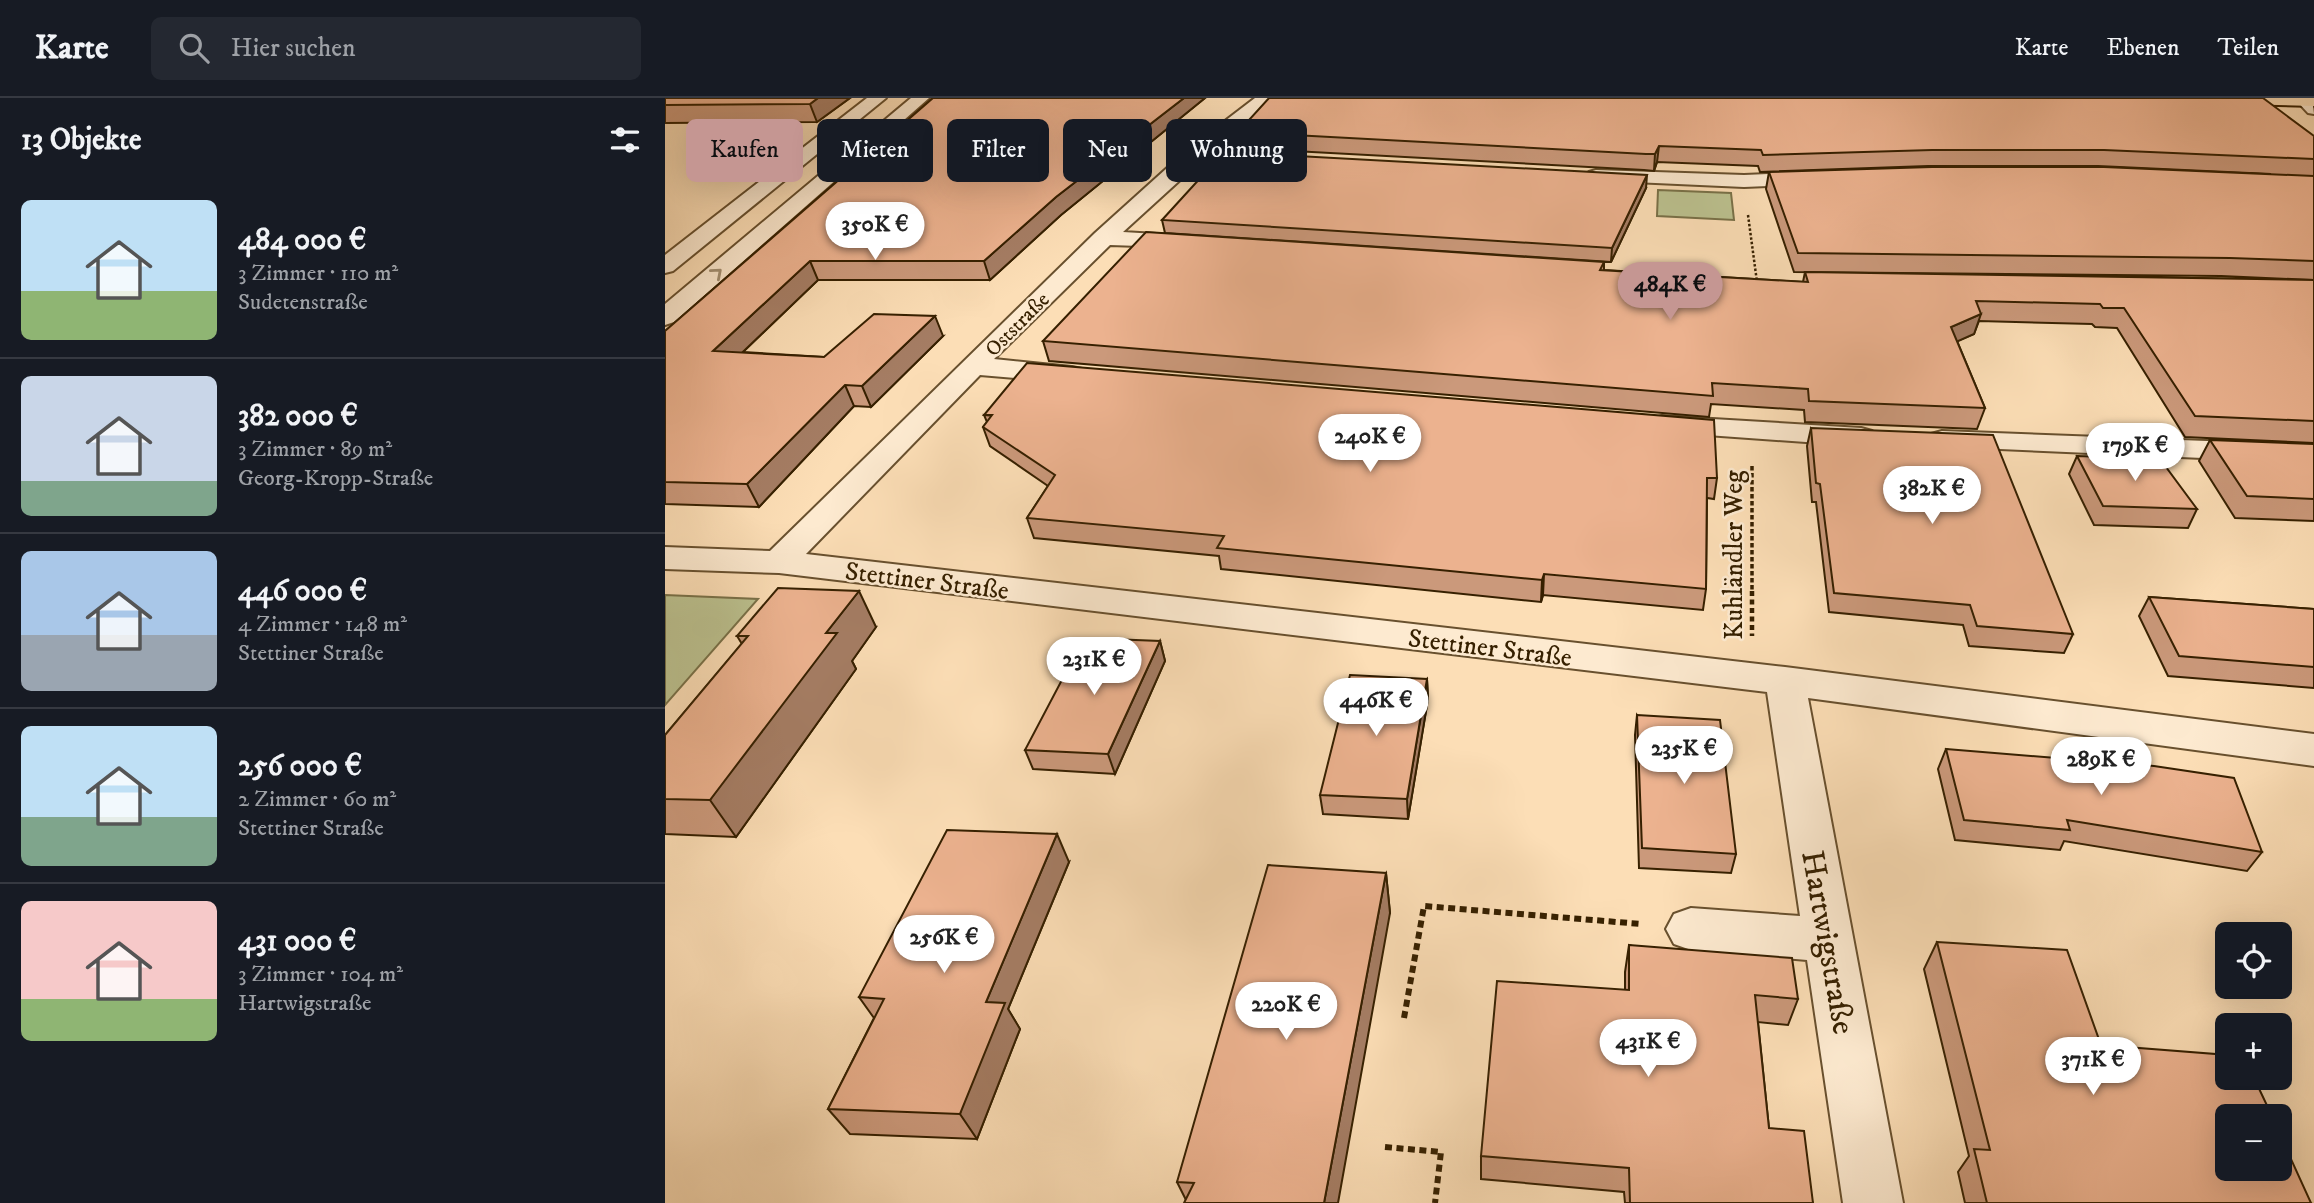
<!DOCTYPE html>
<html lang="de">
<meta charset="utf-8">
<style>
:root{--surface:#171b24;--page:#242831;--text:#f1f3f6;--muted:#9ea1a6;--line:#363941;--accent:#c59692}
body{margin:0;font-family:"IM FELL DW Pica",serif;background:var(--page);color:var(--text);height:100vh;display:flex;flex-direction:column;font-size:26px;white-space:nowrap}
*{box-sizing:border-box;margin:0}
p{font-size:23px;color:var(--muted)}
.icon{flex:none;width:38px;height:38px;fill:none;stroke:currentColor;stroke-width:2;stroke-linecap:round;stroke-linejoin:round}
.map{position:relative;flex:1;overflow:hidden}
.side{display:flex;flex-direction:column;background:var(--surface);width:665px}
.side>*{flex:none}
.banner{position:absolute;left:21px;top:21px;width:665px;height:63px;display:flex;gap:14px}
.controls{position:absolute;left:1550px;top:824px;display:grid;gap:14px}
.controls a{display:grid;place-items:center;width:77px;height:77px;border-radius:10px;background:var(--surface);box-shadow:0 7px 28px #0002;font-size:35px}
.price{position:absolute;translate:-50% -60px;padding:0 16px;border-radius:24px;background:#fff;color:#222;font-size:23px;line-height:46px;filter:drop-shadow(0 2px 4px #0008)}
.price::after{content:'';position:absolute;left:50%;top:42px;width:21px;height:16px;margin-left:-10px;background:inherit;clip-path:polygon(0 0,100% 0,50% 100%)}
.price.on{background:var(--accent);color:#111}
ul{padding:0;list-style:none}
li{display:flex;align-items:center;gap:21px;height:175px;padding:0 21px}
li+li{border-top:2px solid var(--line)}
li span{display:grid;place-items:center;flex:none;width:196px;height:140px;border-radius:10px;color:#555}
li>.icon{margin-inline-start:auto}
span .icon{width:84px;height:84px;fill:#fffc;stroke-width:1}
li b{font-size:30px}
h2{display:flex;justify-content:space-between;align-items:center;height:84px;padding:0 21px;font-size:30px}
.tag{padding:0 24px;border-radius:10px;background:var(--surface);box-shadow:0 7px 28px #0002;font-size:24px;line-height:63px}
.tag.on{background:var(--accent);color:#111}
header{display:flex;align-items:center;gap:42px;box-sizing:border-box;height:98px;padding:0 35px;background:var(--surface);border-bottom:2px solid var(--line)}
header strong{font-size:33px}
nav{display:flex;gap:38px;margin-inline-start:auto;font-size:24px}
.search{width:490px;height:63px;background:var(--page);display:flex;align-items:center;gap:18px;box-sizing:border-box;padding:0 24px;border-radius:10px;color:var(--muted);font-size:26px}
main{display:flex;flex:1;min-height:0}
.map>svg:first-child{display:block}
.green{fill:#bcc290;stroke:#797148;stroke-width:2}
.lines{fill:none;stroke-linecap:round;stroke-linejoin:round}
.minor-casing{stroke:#68502e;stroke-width:4}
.major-casing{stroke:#362000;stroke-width:4}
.path-far3{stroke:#362000;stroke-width:2.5;stroke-dasharray:2.5 2;stroke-linecap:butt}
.path-far2{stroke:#362000;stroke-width:3.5;stroke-dasharray:4.5 2.5;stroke-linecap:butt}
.path-far1{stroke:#362000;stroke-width:4.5;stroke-dasharray:5 3.5;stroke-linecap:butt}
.path{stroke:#362000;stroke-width:6;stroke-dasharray:7 4.5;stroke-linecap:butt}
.minor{fill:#fdead0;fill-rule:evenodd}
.major{fill:#fcdeb6;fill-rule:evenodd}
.wall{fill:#cb997b;stroke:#362000;stroke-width:2}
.shaded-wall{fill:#a57d64;stroke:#362000;stroke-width:2}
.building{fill:#ecb28f;stroke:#362000;stroke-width:2}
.oneway{stroke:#a38f72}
.labels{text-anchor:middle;stroke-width:5;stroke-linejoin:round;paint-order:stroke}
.far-street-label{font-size:21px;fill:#362000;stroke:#fdead0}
.street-label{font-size:26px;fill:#362000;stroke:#fdead0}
.near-street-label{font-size:32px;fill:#362000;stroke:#fdead0}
</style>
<header>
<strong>Karte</strong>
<div class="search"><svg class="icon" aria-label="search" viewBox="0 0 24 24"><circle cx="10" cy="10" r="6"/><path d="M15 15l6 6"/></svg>Hier suchen</div>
<nav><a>Karte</a><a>Ebenen</a><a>Teilen</a></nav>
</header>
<main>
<section class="side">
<h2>13 Objekte<svg class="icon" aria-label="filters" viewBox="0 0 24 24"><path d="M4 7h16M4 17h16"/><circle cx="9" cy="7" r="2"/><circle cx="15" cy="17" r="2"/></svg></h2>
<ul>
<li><span style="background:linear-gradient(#bfe0f5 65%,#8fb573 0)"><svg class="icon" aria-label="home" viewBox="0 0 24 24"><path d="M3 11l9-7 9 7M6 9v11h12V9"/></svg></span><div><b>484 000 €</b><p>3 Zimmer · 110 m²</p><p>Sudetenstraße</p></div></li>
<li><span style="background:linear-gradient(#c9d6e8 75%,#7fa58c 0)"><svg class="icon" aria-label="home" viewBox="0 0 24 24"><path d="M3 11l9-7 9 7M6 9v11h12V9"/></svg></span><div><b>382 000 €</b><p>3 Zimmer · 89 m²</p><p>Georg-Kropp-Straße</p></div></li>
<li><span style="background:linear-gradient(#a9c7e8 60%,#9aa5b1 0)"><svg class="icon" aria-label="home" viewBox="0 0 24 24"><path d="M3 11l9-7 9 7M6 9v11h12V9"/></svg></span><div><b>446 000 €</b><p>4 Zimmer · 148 m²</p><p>Stettiner Straße</p></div></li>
<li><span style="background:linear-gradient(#bfe0f5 65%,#7fa58c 0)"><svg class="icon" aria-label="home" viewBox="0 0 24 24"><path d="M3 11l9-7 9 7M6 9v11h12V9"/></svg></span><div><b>256 000 €</b><p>2 Zimmer · 60 m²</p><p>Stettiner Straße</p></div></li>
<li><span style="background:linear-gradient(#f6c9c9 70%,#8fb573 0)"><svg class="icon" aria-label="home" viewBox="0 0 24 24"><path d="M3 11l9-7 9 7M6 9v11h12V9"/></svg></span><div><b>431 000 €</b><p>3 Zimmer · 104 m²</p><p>Hartwigstraße</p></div></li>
</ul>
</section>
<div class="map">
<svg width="1649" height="1105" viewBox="0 0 1649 1105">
<rect width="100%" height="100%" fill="#fcdeb6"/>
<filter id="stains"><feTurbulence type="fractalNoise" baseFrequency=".00286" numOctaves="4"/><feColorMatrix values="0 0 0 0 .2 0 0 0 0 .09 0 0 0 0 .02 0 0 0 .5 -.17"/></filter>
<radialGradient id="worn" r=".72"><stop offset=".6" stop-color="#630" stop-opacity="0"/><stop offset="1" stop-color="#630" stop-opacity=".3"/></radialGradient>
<path class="green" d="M 993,92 L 1066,95 L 1069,122 L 992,118 Z
M 0,497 L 93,501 L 0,607 Z"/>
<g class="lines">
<defs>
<path id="minor" d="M 202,0 L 221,0 L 8,173 L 0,175 L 0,157 Z
M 246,0 L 264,0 L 9,224 L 0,227 L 0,206 Z
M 590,0 L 609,0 L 549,52 L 608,55 L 615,57 L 618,61 L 615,65 L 537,62 L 458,134 L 525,138 L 533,140 L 536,145 L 533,150 L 445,147 L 329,261 L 407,269 L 417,271 L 421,277 L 417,283 L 407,285 L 315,277 L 141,456 L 1120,569 L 1649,636 L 1649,668 L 1143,600 L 1238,1105 L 1178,1105 L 1142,862 L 1026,852 L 1009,846 L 1001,831 L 1009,816 L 1026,810 L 1135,818 L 1102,594 L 114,475 L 0,471 L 0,449 L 105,453 L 430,135 L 522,52 Z
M 1629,0 L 1647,0 L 1649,16 L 1643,15 Z
M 931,72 L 1079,77 L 1154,74 L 1164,80 L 1154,86 L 1079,89 L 924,82 L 921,78 L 924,74 Z
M 997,318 L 1196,330 L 1207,333 L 1211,339 L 1207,345 L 1196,348 L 986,333 L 982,327 L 986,321 Z
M 1277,333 L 1649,347 L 1649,365 L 1266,348 L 1262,342 L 1266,336 Z"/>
<path id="major" d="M 1526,0 L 1649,0 L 1649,8 L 1534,5 Z"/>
</defs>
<use href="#minor" class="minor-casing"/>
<use href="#major" class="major-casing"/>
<path class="path-far3" d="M 1083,117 L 1092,184"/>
<path class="path-far2" d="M 1087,368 L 1087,495"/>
<path class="path-far1" d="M 1087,493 L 1087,538"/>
<path class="path" d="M 739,920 L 759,808 L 976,826
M 720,1049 L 776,1054 L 770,1105"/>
<use href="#minor" class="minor"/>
<use href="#major" class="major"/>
</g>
<path class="wall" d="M 0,0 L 185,0 L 152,24 L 0,25 Z
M 268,0 L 540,0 L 396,117 L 325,182 L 153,182 L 78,254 L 159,259 L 278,238 L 206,309 L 189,308 L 94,409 L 0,406 L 0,233 Z
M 573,34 L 1649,38 L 1649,182 L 1556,178 L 1129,174 L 1101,91 L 1104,74 L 1606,76 L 1433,68 L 1263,68 L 1095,74 L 1093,68 L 992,64 L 989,73 L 979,72 L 575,50 Z
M 981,90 L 946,164 L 500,135 L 497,122 Z
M 939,164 L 939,172 L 1138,184 L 1140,174 L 1649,182 L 1649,345 L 1520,339 L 1452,230 L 1430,229 L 1427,226 L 1314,223 L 1309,236 L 1292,243 L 1320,310 L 1312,331 L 1140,324 L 1139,312 L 1046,306 L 1044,319 L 384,263 L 378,243 Z
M 319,317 L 1052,380 L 1049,401 L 1042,400 L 1041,491 L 1038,512 L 878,497 L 876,504 L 556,471 L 554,458 L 369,440 L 362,420 L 383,388 L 325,348 L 318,329 L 322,324 Z
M 1146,330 L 1408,536 L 1399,555 L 1304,548 L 1298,527 L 1164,514 L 1151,404 L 1147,404 L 1142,348 Z
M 1545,342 L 1649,346 L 1649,423 L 1570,420 L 1534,363 Z
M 1412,358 L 1532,411 L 1523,430 L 1429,427 L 1404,376 Z
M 1484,499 L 1649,511 L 1649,590 L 1503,578 L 1474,518 Z
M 211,529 L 187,563 L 191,571 L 71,739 L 0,736 L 0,637 L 77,546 L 72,538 Z
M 495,543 L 500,563 L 450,676 L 368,671 L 360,652 Z
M 762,581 L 763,601 L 743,721 L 658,716 L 655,697 Z
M 972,617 L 1071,756 L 1066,775 L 974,770 L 970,637 Z
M 1281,651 L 1597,754 L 1582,773 L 1399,743 L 1395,752 L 1290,742 L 1273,671 Z
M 404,764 L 343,911 L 355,931 L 312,1041 L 185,1036 L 163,1011 L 209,920 L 194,899 Z
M 721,775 L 725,815 L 521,1102 L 512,1084 Z
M 1272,844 L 1436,947 L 1646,1105 L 1300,1105 L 1293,1074 L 1304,1058 L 1259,871 Z
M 964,847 L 1133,901 L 1123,927 L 1093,924 L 1104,1030 L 1148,1105 L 960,1105 L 959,1094 L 816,1081 L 816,1058 L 960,891 L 960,874 Z"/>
<path class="shaded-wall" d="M 153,0 L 185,0 L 152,24 L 145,6 Z
M 519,0 L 540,0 L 396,117 L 325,182 L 319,163 L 391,99 Z
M 994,48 L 992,64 L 989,73 L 990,56 Z
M 982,77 L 981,90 L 946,164 L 947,150 Z
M 145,163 L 153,182 L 58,273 L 48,253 Z
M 1316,216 L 1309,236 L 1280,249 L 1286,229 Z
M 270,218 L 278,238 L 206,309 L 197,288 Z
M 180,287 L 189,308 L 94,409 L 82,386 Z
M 879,476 L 878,497 L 876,504 L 877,482 Z
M 194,493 L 211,529 L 187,563 L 191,571 L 71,739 L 45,702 L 161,535 Z
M 495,543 L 500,563 L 450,676 L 443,656 Z
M 762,581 L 763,601 L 743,721 L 742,701 Z
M 392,736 L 404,764 L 343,911 L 355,931 L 312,1041 L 295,1016 L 321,904 Z
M 721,775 L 725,815 L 673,1105 L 659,1105 Z"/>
<path class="building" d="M 0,0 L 153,0 L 145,6 L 0,7 Z
M 268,0 L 519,0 L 391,99 L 319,163 L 145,163 L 48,253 L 159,259 L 209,216 L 270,218 L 197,288 L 180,287 L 82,386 L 0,384 L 0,233 Z
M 604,0 L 1598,0 L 1649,38 L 1649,61 L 1439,52 L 1267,52 L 1098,57 L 1096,52 L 994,48 L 990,56 L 981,56 L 573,34 Z
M 559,54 L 982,77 L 947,150 L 497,122 Z
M 1267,69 L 1439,69 L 1649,78 L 1649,163 L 1565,160 L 1133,155 L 1104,74 Z
M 481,134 L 939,164 L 935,172 L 1143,184 L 1140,174 L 1649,182 L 1649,323 L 1530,318 L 1459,210 L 1438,210 L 1435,206 L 1311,203 L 1316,216 L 1286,229 L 1320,310 L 1144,303 L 1143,291 L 1047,285 L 1048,298 L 378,243 Z
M 362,265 L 1049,322 L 1052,380 L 1042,380 L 1041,491 L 879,476 L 877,482 L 552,450 L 559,438 L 362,420 L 390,377 L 318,329 L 327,317 L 319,317 Z
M 1146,330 L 1328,337 L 1408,536 L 1312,528 L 1305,507 L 1169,495 L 1155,386 L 1151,385 Z
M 1545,342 L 1649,346 L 1649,401 L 1582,398 Z
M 1412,358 L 1495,361 L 1532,411 L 1438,408 Z
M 113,490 L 194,493 L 161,535 L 172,535 L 45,702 L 0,701 L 0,637 L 83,538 L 72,538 Z
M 1484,499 L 1649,511 L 1649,569 L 1514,558 Z
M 419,540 L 495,543 L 443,656 L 360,652 Z
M 685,577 L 762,581 L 742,701 L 655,697 Z
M 972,617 L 1055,622 L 1071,756 L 977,750 Z
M 1281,651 L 1489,668 L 1569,680 L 1597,754 L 1402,722 L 1405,732 L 1299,722 Z
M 282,732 L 392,736 L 321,904 L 340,905 L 295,1016 L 163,1011 L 219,901 L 194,899 Z
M 603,767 L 721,775 L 659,1105 L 519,1105 L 529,1085 L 512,1084 Z
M 1272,844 L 1402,852 L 1436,947 L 1563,957 L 1563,980 L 1589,980 L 1607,1018 L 1563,1018 L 1563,1071 L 1615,1071 L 1615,1037 L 1646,1105 L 1322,1105 L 1309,1051 L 1325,1052 Z
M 964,847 L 1127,860 L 1133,901 L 1090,897 L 1104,1030 L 1139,1033 L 1148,1105 L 965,1105 L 964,1070 L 816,1058 L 832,883 L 964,892 Z"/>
<defs><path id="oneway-chevron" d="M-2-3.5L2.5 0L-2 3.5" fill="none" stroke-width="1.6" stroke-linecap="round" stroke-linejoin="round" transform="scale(1.75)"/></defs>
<use class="oneway" href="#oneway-chevron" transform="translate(52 175) rotate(-41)"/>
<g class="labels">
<g class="far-street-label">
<text transform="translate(352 226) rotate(-45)" y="7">Oststraße</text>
</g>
<g class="street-label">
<text transform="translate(1068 457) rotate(-90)" y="9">Kuhländler Weg</text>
<text transform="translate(262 482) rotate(7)" y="9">Stettiner Straße</text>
<text transform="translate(825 549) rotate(7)" y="9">Stettiner Straße</text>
</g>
<g class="near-street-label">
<text transform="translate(1164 844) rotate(80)" y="11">Hartwigstraße</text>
</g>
</g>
<rect width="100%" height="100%" filter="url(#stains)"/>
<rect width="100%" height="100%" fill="url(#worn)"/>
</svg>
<div class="controls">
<a><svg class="icon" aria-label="locate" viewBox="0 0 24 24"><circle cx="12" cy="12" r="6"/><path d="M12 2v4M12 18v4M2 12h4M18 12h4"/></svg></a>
<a>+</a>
<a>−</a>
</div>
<b class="price" style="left:210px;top:164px">350K €</b>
<b class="price on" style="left:1005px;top:224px">484K €</b>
<b class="price" style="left:705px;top:376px">240K €</b>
<b class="price" style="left:1470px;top:385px">179K €</b>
<b class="price" style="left:1267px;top:428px">382K €</b>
<b class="price" style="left:429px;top:599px">231K €</b>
<b class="price" style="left:711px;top:640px">446K €</b>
<b class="price" style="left:1019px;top:688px">235K €</b>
<b class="price" style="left:1436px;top:699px">289K €</b>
<b class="price" style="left:279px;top:877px">256K €</b>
<b class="price" style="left:621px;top:944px">220K €</b>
<b class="price" style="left:983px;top:981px">431K €</b>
<b class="price" style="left:1428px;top:999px">371K €</b>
<div class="banner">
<a class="tag on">Kaufen</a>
<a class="tag">Mieten</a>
<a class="tag">Filter</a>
<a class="tag">Neu</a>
<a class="tag">Wohnung</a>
</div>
</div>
</main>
